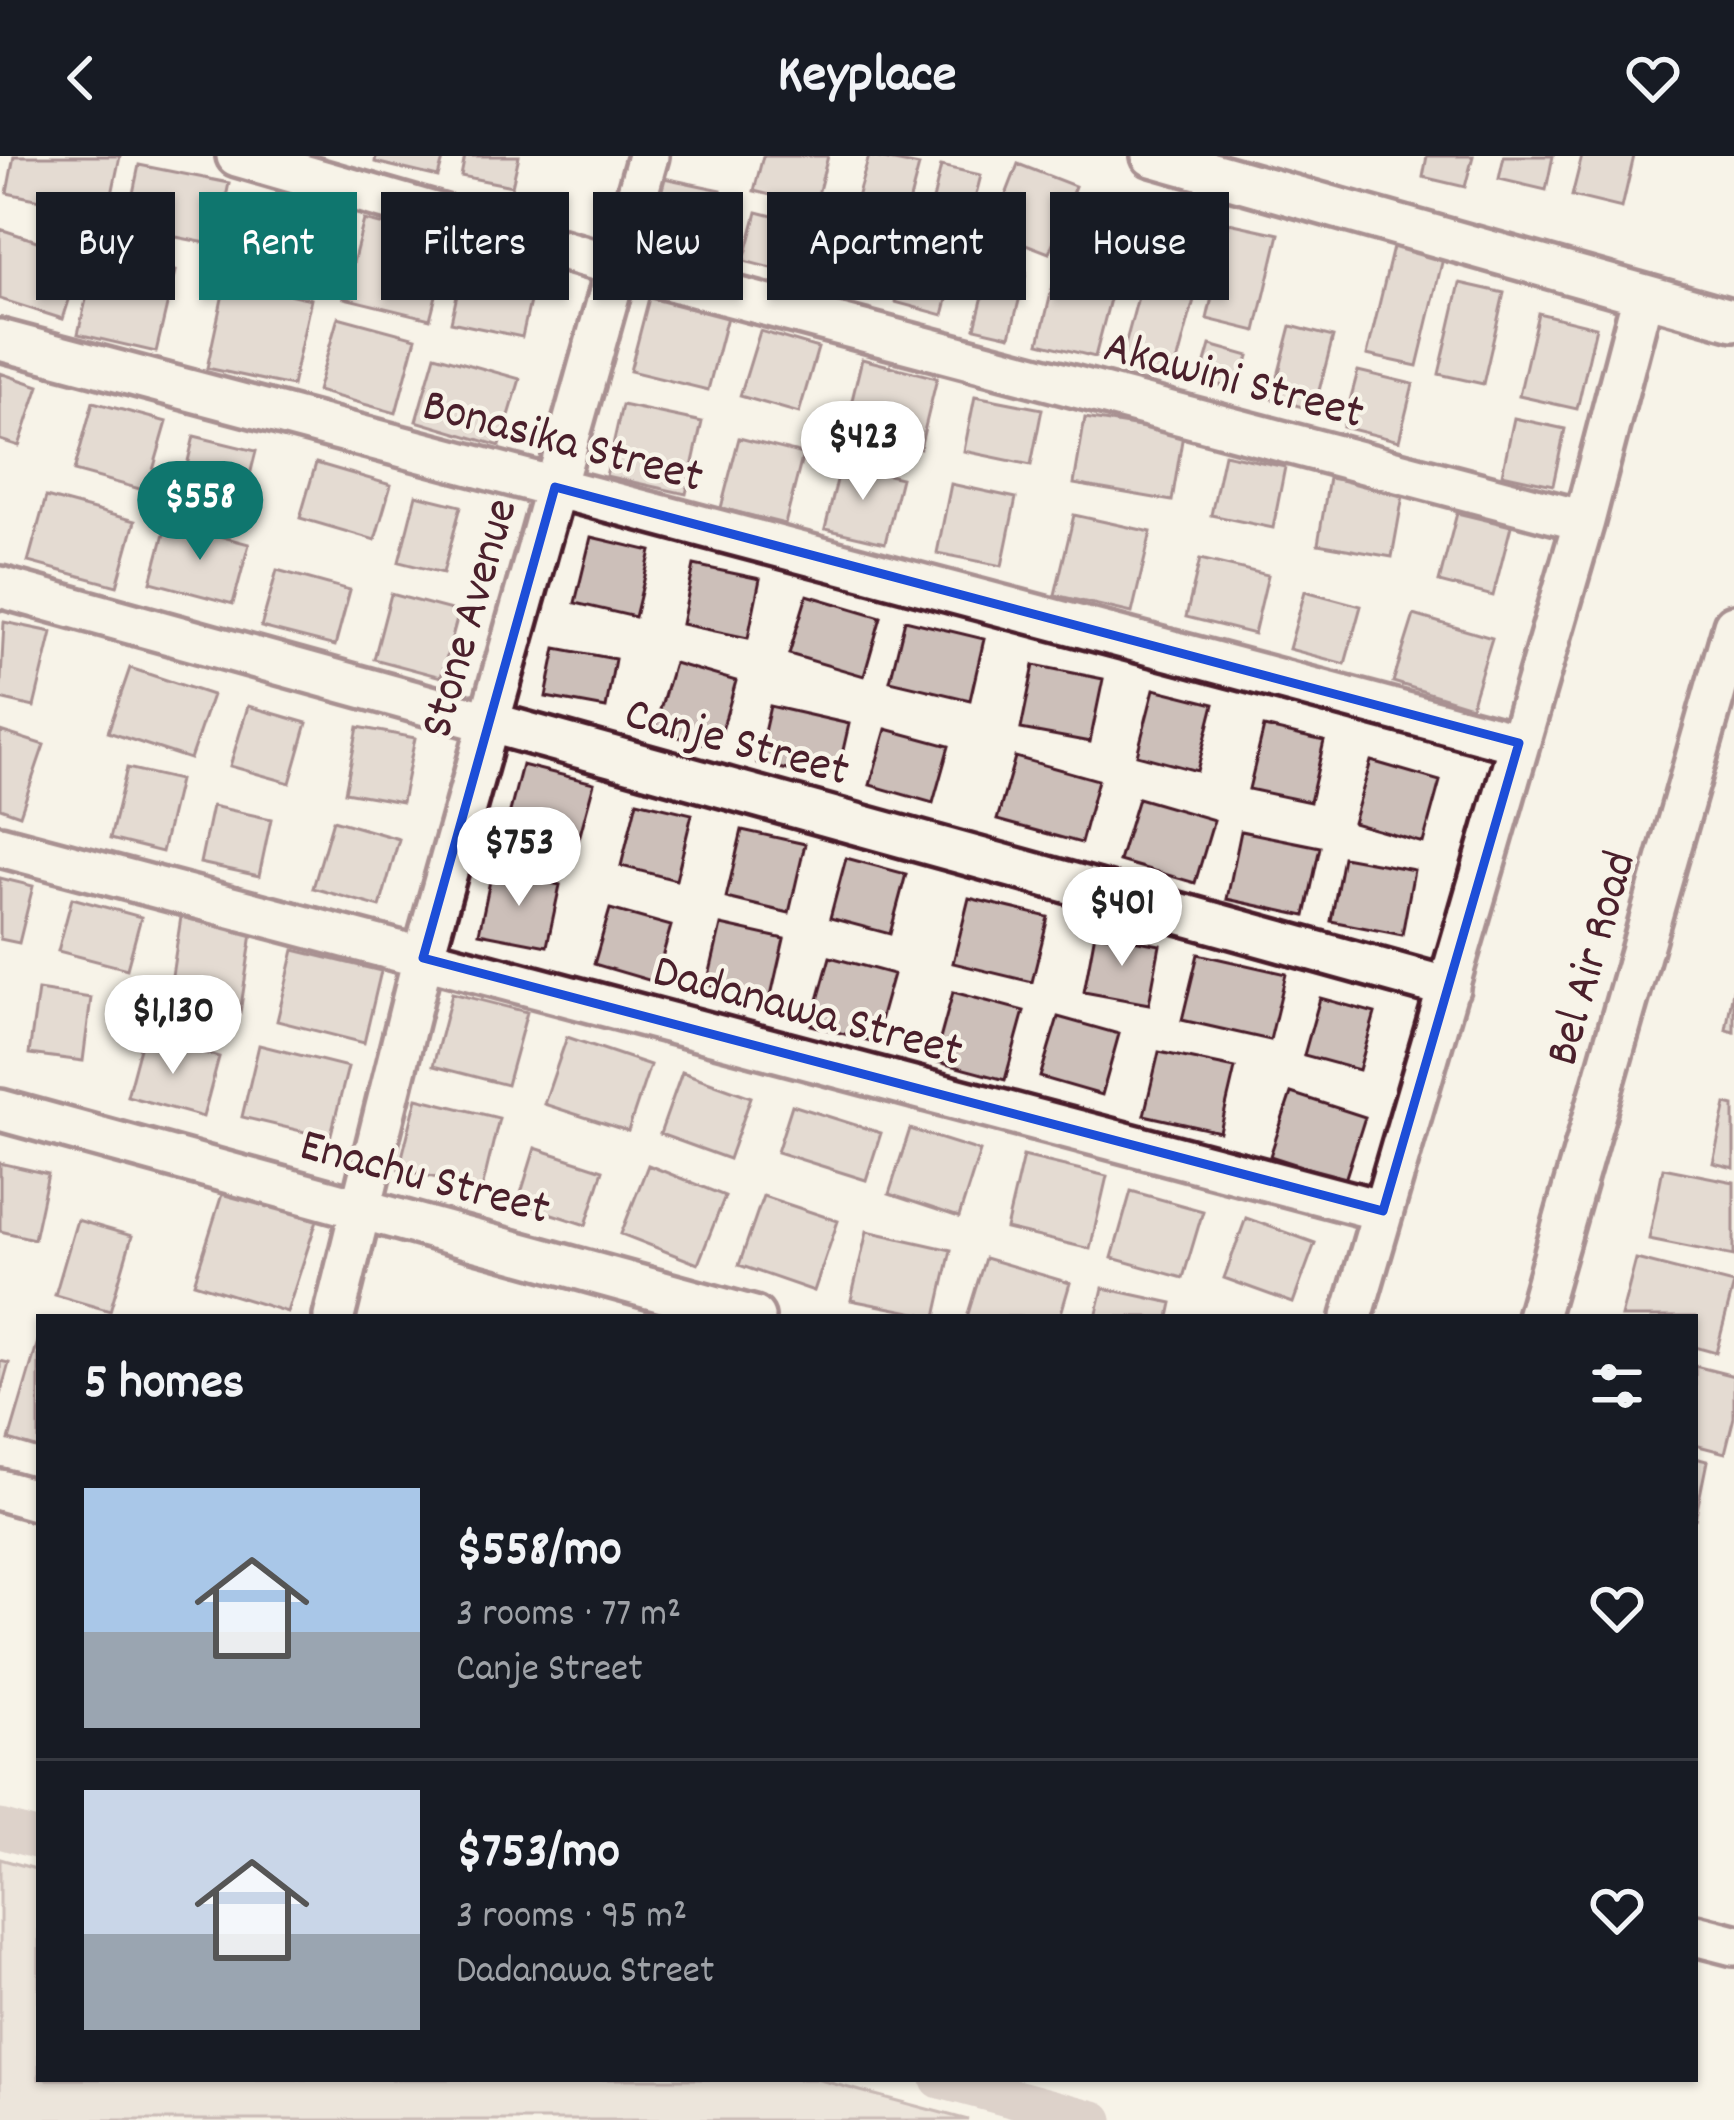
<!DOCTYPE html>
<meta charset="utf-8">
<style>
:root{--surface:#171b24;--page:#20242c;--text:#f1f3f6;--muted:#9ea1a6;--line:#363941;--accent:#0f766e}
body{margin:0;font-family:Dekko,sans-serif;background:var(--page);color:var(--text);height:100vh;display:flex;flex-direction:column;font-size:45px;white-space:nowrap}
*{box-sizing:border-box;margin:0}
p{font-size:39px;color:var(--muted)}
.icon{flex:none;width:66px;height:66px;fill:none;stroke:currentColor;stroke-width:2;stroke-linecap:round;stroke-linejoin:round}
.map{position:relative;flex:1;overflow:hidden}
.panel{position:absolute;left:36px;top:1158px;width:1662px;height:768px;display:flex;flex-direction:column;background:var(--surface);border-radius:0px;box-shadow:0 3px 9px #0004}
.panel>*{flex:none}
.guide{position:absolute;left:36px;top:36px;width:1662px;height:108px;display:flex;gap:24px}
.price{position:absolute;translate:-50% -102px;padding:0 27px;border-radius:42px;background:#fff;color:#222;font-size:39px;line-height:78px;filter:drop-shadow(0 3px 6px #0008)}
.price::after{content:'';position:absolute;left:50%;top:72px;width:36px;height:27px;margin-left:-18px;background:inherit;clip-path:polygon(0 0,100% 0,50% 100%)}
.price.active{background:var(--accent);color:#fff}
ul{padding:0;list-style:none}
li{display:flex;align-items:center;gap:36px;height:300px;padding:0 48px}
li+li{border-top:3px solid var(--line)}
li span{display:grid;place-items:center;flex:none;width:336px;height:240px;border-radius:0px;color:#555}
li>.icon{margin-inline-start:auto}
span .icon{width:144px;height:144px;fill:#fffc;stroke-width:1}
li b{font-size:51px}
h2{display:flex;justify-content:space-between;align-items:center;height:144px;padding:0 48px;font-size:51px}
.pill{padding:0 42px;border-radius:0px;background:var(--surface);box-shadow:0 3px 9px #0004;font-size:42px;line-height:108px}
.pill.active{background:var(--accent);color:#fff}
header{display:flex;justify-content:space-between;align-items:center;height:156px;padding:0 48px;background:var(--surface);font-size:54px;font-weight:700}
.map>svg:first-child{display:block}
.green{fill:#ded4cc;stroke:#947a7c;stroke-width:3}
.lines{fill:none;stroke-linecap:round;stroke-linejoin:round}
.canal{stroke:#bcaaa7;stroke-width:39}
.building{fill:#ccbfb9;stroke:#4a1f2b;stroke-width:3}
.minor-casing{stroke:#4a1f2b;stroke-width:48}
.minor{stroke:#f7f3e8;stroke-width:39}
.marked{fill:none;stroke:#1d4ed8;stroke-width:9;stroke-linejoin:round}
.labels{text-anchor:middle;stroke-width:9;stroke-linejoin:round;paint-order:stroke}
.street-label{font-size:48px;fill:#4a1f2b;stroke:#f7f3e8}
</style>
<header><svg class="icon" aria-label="back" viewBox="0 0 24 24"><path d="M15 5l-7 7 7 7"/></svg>Keyplace<svg class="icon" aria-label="heart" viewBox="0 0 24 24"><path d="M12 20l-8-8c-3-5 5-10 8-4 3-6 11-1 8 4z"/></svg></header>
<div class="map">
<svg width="1734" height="1964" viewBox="0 0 1734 1964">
<rect width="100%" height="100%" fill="#f7f3e8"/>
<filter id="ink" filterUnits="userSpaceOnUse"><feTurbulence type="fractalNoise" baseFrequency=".00833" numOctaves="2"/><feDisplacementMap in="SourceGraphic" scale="24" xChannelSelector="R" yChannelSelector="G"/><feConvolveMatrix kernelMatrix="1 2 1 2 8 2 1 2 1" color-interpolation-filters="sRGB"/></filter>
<g filter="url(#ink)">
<path class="green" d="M 0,1703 L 39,1714 L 39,1923 L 816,1923 L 968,1964 L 0,1964 Z"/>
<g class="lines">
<path class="canal" d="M 0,1673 L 39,1684
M 940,1923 L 1094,1964"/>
</g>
<path class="building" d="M 14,0 L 120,0 L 108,58 L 7,37 Z
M 376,0 L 444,0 L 438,21 L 375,6 Z
M 465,0 L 519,0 L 512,30 L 461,20 Z
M 763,0 L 828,0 L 815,50 L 754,35 Z
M 869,0 L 919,10 L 906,59 L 856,45 Z
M 1427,0 L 1473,0 L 1465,31 L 1423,21 Z
M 1504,0 L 1553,0 L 1546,34 L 1499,23 Z
M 1582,0 L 1634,0 L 1622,52 L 1572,40 Z
M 1018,8 L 1075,30 L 1049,97 L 992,75 Z
M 139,9 L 229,27 L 216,89 L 126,71 Z
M 941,10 L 981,19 L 969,66 L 930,57 Z
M 664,22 L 721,34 L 710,90 L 653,78 Z
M 1082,41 L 1133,53 L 1119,115 L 1068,103 Z
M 255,44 L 323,61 L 309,118 L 240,100 Z
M 757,56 L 800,67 L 787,116 L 744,105 Z
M 1160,59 L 1213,73 L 1173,222 L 1120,208 Z
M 364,64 L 450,85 L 430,163 L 344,142 Z
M 1229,67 L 1279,78 L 1256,175 L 1207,163 Z
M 0,73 L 83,100 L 63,163 L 0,143 Z
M 845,73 L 881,90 L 864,128 L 827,111 Z
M 1395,83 L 1445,94 L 1417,210 L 1367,199 Z
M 911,89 L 958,102 L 943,159 L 895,146 Z
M 467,94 L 538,110 L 522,181 L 451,166 Z
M 97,97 L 175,115 L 156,196 L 78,178 Z
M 991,108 L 1026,117 L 1010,180 L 975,172 Z
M 226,124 L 311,143 L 292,230 L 207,212 Z
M 1460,127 L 1504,137 L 1483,228 L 1439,218 Z
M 1053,129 L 1110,143 L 1095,201 L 1039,187 Z
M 650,138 L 728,157 L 708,234 L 630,215 Z
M 1538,157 L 1596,171 L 1577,253 L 1519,240 Z
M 338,161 L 416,182 L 396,257 L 317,235 Z
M 1291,170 L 1333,181 L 1314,254 L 1272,243 Z
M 760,175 L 818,192 L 799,257 L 740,240 Z
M 1210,189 L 1249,200 L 1239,234 L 1200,224 Z
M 435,199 L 520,223 L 500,290 L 416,265 Z
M 862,203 L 937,222 L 920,292 L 845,273 Z
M 1358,215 L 1413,228 L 1399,285 L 1343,271 Z
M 0,217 L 39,230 L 19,290 L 0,284 Z
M 975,240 L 1042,253 L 1031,309 L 964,295 Z
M 93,246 L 167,266 L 147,335 L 74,315 Z
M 622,249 L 702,266 L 686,338 L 606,320 Z
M 1085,262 L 1183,278 L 1172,345 L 1074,328 Z
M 1514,262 L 1565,273 L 1553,329 L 1502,318 Z
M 194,280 L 256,295 L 240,359 L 179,343 Z
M 739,282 L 803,298 L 785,368 L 721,352 Z
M 1224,298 L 1285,311 L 1273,372 L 1211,359 Z
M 316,307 L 391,329 L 375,384 L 300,362 Z
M 841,308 L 901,322 L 885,387 L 825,373 Z
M 1329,322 L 1404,334 L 1392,401 L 1318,388 Z
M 951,328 L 1016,342 L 1002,410 L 937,397 Z
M 416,339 L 461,350 L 443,417 L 399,406 Z
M 46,341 L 135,365 L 117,430 L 28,406 Z
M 1457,357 L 1511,370 L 1493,440 L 1439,426 Z
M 1074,359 L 1151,376 L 1132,457 L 1055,439 Z
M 167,366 L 249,388 L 233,448 L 151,426 Z
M 591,381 L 651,395 L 635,461 L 575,447 Z
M 1200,403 L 1268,419 L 1254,478 L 1186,461 Z
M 694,409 L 760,423 L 748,482 L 682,468 Z
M 277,414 L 350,434 L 335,490 L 261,471 Z
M 1305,435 L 1361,450 L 1345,508 L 1289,493 Z
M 391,438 L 459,456 L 441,521 L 374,503 Z
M 807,439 L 881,461 L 864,520 L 789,498 Z
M 1414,459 L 1492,482 L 1471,550 L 1393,526 Z
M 905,464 L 984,483 L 970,544 L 890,525 Z
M 4,466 L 52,476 L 34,551 L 0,543 Z
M 556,492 L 615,503 L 606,552 L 546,541 Z
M 674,507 L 736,525 L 717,592 L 654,574 Z
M 1034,509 L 1103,523 L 1090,586 L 1021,573 Z
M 130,512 L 212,539 L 190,603 L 108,576 Z
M 1154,533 L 1214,548 L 1197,615 L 1137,599 Z
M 248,550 L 307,567 L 290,627 L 230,610 Z
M 770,550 L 849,568 L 836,625 L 757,607 Z
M 358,571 L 415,582 L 402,646 L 345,636 Z
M 1264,571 L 1324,585 L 1310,646 L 1249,633 Z
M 886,573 L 949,590 L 933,647 L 870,629 Z
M 0,575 L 44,589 L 20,659 L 0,652 Z
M 1015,601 L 1098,624 L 1081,687 L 997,664 Z
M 1371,605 L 1440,625 L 1423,687 L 1353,667 Z
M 522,609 L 594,627 L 574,701 L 503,683 Z
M 127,612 L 179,624 L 162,696 L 110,683 Z
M 1138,642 L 1214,664 L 1195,727 L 1119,705 Z
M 637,645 L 692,658 L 676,724 L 621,710 Z
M 212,650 L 271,663 L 259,720 L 200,707 Z
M 333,664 L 399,683 L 380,751 L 313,732 Z
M 742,674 L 805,688 L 789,757 L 726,742 Z
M 1241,675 L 1320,691 L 1305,760 L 1227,743 Z
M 1343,701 L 1414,714 L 1402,779 L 1331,765 Z
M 846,702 L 906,718 L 890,778 L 830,762 Z
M 492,715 L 560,729 L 547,790 L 479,777 Z
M 0,722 L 33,730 L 19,787 L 0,783 Z
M 72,742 L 141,761 L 127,813 L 58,795 Z
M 969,742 L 1048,761 L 1032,826 L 953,807 Z
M 610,753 L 671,770 L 655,826 L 594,808 Z
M 181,761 L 253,771 L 240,857 L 168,846 Z
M 721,769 L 784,783 L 770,844 L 707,829 Z
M 1095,777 L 1160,789 L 1149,848 L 1084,836 Z
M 294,794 L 381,815 L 364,887 L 277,865 Z
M 1198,798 L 1286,818 L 1270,884 L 1182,864 Z
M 830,801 L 893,818 L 874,886 L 811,869 Z
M 1734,829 L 1734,876 L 1726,874 Z
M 38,834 L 91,842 L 83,905 L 29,898 Z
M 953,836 L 1024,855 L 1005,924 L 934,905 Z
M 452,837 L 527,856 L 507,929 L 433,910 Z
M 1320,842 L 1375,857 L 1359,914 L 1304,899 Z
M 1058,861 L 1119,878 L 1102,939 L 1040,921 Z
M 143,880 L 219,901 L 203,961 L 127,940 Z
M 567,881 L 650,909 L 628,975 L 544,948 Z
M 259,889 L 348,911 L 330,982 L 242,961 Z
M 1159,896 L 1235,912 L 1220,976 L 1144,959 Z
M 682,916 L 751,941 L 729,1003 L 660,978 Z
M 1291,937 L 1365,961 L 1345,1024 L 1270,1000 Z
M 417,942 L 499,962 L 482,1033 L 399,1013 Z
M 1726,948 L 1734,950 L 1734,1012 L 1713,1007 Z
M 792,949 L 881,977 L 866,1024 L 777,996 Z
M 910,973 L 980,995 L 959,1061 L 889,1038 Z
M 535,992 L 603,1014 L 586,1069 L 518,1047 Z
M 1023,1000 L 1107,1020 L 1090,1093 L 1006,1073 Z
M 0,1007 L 48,1018 L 34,1083 L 0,1075 Z
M 648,1009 L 725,1040 L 698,1108 L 621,1078 Z
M 1663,1012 L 1734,1026 L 1734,1100 L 1649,1083 Z
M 223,1035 L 317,1064 L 287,1156 L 194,1127 Z
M 1131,1035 L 1203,1055 L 1183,1122 L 1112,1102 Z
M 763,1040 L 838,1065 L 814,1135 L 739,1109 Z
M 1246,1062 L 1315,1087 L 1293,1147 L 1224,1122 Z
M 77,1064 L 132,1080 L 110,1155 L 55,1139 Z
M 867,1075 L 951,1094 L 936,1161 L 851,1144 Z
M 985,1102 L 1070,1127 L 1060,1161 L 967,1161 Z
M 1636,1103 L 1734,1128 L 1716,1197 L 1695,1191 L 1695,1161 L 1621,1161 Z
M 1103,1132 L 1172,1147 L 1169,1161 L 1096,1161 Z
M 39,1182 L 39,1293 L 9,1284 Z
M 0,1205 L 9,1207 L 0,1239 Z
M 1695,1210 L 1734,1220 L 1734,1261 L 1725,1297 L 1695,1289 Z
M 1695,1302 L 1707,1305 L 1695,1364 Z"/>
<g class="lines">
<defs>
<path id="minor" d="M 237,0 L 617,110 L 1584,365
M 1152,0 L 1734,164
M 0,184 L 1519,587
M 0,431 L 1449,832
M 0,690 L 1383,1055
M 0,954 L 754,1161
M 334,1161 L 423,802 L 648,0
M 1352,1161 L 1584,365 L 1643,139
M 1537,1161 L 1734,469
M 0,1334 L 39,1345
M 1695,1779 L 1734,1789"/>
</defs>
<use href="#minor" class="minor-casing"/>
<use href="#minor" class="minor"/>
</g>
</g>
<path d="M0 0H1734V1964H0ZM 555,331 L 1519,587 L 1383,1055 L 423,802 Z" fill="#f7f3e8" fill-opacity=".55" fill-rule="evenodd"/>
<path class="marked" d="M 555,331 L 1519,587 L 1383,1055 L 423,802 Z"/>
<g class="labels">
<g class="street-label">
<text transform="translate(1235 220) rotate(15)" y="17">Akawini Street</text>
<text transform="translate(564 281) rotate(15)" y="17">Bonasika Street</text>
<text transform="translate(465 461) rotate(-74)" y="17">Stone Avenue</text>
<text transform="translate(738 582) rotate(15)" y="17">Canje Street</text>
<text transform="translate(1587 801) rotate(-74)" y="17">Bel Air Road</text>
<text transform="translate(809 851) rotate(15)" y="17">Dadanawa Street</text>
<text transform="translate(426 1017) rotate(15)" y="17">Enachu Street</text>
</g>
</g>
</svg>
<b class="price" style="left:863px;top:347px">$423</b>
<b class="price active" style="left:200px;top:407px">$558</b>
<b class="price" style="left:519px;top:753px">$753</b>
<b class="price" style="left:1122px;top:813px">$401</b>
<b class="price" style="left:173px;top:921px">$1,130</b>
<div class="guide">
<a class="pill">Buy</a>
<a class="pill active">Rent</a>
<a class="pill">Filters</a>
<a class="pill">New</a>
<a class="pill">Apartment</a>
<a class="pill">House</a>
</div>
<section class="panel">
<h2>5 homes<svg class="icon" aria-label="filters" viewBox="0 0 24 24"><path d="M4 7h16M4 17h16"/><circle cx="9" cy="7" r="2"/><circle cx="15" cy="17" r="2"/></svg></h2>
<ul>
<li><span style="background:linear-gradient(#a9c7e8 60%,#9aa5b1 0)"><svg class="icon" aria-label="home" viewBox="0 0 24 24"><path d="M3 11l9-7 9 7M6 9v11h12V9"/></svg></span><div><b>$558/mo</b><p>3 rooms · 77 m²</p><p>Canje Street</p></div><svg class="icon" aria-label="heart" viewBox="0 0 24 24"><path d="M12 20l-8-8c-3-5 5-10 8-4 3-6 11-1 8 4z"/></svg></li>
<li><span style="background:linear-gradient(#c9d6e8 60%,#9aa5b1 0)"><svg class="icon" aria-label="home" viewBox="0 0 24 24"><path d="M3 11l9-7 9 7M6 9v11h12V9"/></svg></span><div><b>$753/mo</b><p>3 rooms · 95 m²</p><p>Dadanawa Street</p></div><svg class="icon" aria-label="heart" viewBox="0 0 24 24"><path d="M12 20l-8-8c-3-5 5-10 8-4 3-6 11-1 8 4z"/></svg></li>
</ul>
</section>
</div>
